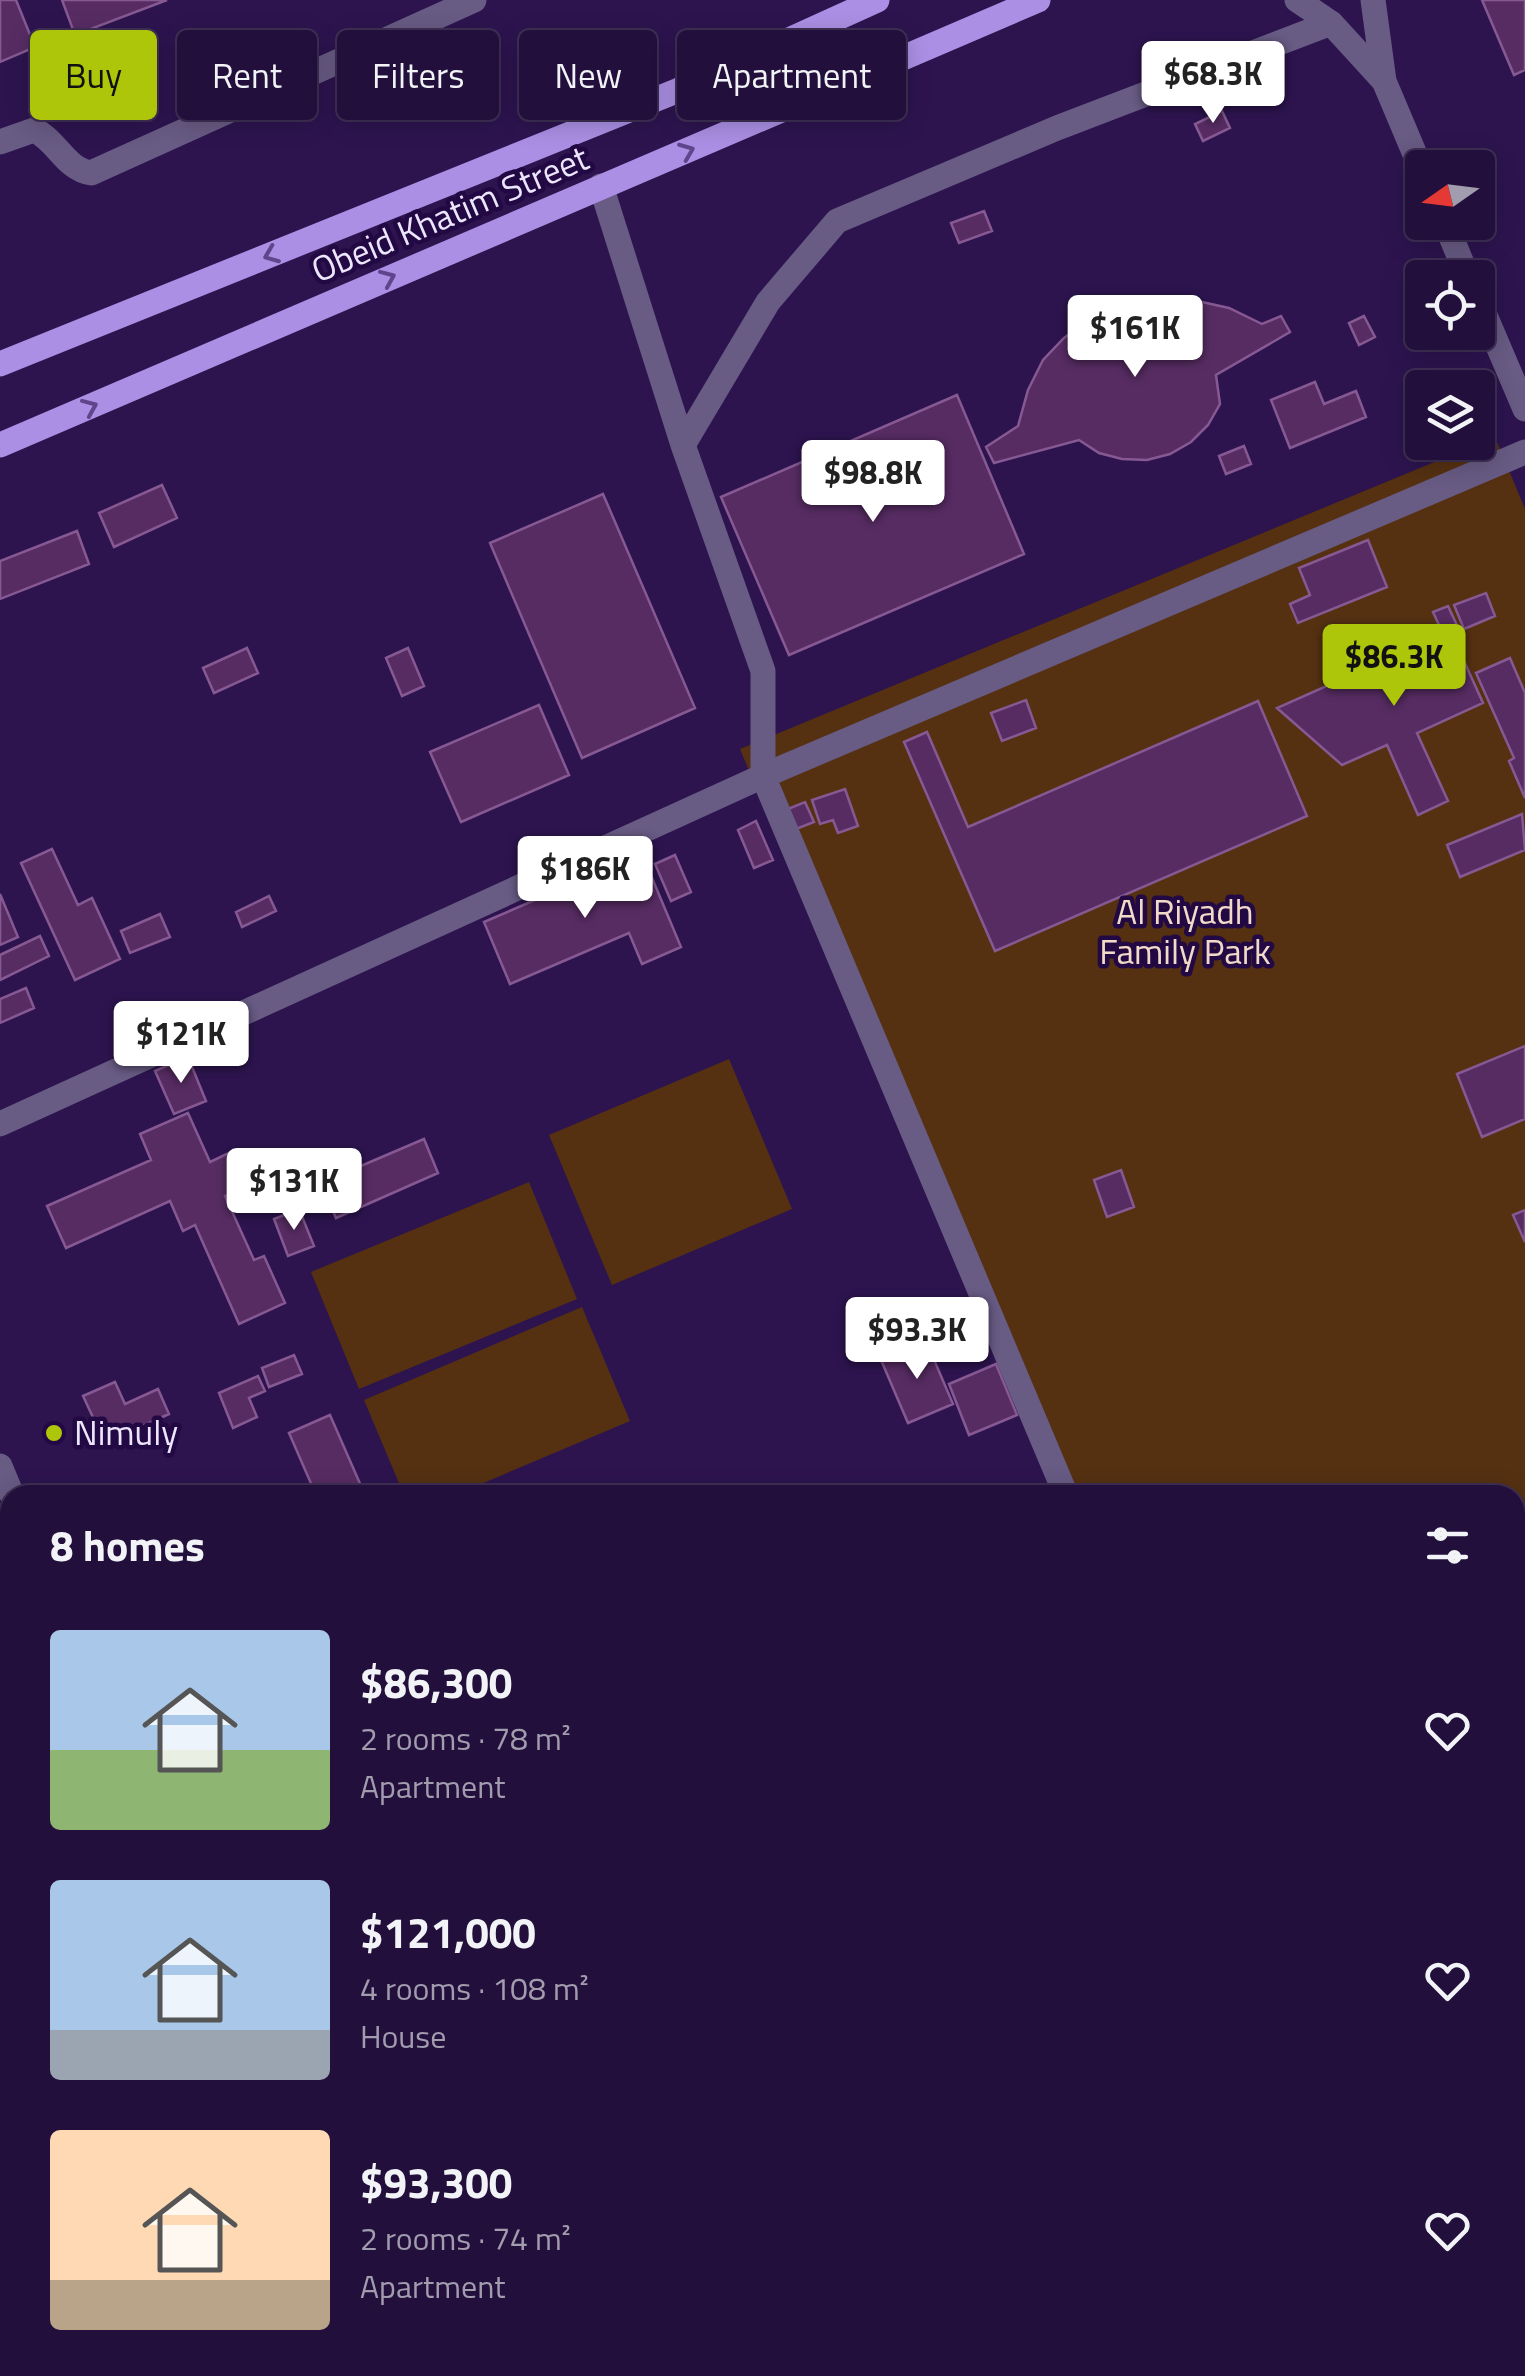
<!DOCTYPE html>
<meta charset="utf-8">
<style>
:root{--surface:#220f3b;--page:#2a1842;--text:#f1f3f6;--muted:#a29caf;--line:#3f2f55;--accent:#aec60a}
body{margin:0;font-family:"Titillium Web",sans-serif;background:var(--page);color:var(--text);height:100vh;display:flex;flex-direction:column;font-size:38px;white-space:nowrap}
*{box-sizing:border-box;margin:0}
p{font-size:32px;color:var(--muted)}
.icon{flex:none;width:55px;height:55px;fill:none;stroke:currentColor;stroke-width:2;stroke-linecap:round;stroke-linejoin:round}
.map{position:relative;flex:1;overflow:hidden}
.panel{position:absolute;left:0px;top:1485px;width:1525px;height:892px;display:flex;flex-direction:column;background:var(--surface);border-radius:30px 30px 0 0;box-shadow:0 5px 25px #0003,0 0 0 2px var(--line)}
.panel>*{flex:none}
.hud{position:absolute;left:30px;top:30px;width:1000px;height:90px;display:flex;gap:20px}
.needle{width:65px;rotate:256deg}
.tools{position:absolute;left:1405px;top:150px;display:grid;gap:20px}
.tools a{display:grid;place-items:center;width:90px;height:90px;border-radius:10px;background:var(--surface);box-shadow:0 5px 25px #0003,0 0 0 2px var(--line);font-size:50px}
.price{position:absolute;translate:-50% -85px;padding:0 22px;border-radius:10px;background:#fff;color:#222;font-size:32px;line-height:65px;filter:drop-shadow(0 2px 5px #0008)}
.price::after{content:'';position:absolute;left:50%;top:60px;width:30px;height:22px;margin-left:-15px;background:inherit;clip-path:polygon(0 0,100% 0,50% 100%)}
.price.selected{background:var(--accent);color:#111}
ul{padding:0;list-style:none}
li{display:flex;align-items:center;gap:30px;height:250px;padding:0 50px}
li span{display:grid;place-items:center;flex:none;width:280px;height:200px;border-radius:10px;color:#555}
li>.icon{margin-inline-start:auto}
span .icon{width:120px;height:120px;fill:#fffc;stroke-width:1}
li b{font-size:42px}
h2{display:flex;justify-content:space-between;align-items:center;height:120px;padding:0 50px;font-size:42px}
.tag{padding:0 35px;border-radius:10px;background:var(--surface);box-shadow:0 5px 25px #0003,0 0 0 2px var(--line);font-size:35px;line-height:90px}
.tag.selected{background:var(--accent);color:#111}
.map>svg:first-child{display:block}
.green{fill:#553112}
.building{fill:#572c63;stroke:#865993;stroke-width:2.5}
.lines{fill:none;stroke-linecap:round;stroke-linejoin:round}
.minor{stroke:#685b84;stroke-width:25}
.major{stroke:#ab8fe4;stroke-width:25}
.oneway{stroke:#60458c}
.poi-dot{fill:#aec60a;stroke:#230944;stroke-width:4}
.labels{text-anchor:middle;stroke-width:9;stroke-linejoin:round;paint-order:stroke}
.street-label{font-size:35px;fill:#ece6fc;stroke:#230944}
.park-label{font-size:35px;fill:#f2dac9;stroke:#230944}
.poi-label{font-size:35px;fill:#ece6fc;stroke:#230944;text-anchor:start}
</style>
<div class="map">
<svg width="1525" height="2376" viewBox="0 0 1525 2376">
<rect width="100%" height="100%" fill="#2d144f"/>
<path class="green" d="M 1495,437 L 1525,509 L 1525,2376 L 1425,2376 L 1421,2368 L 1515,2368 L 1515,1495 L 1054,1495 L 740,749 Z
M 729,1059 L 792,1209 L 612,1285 L 549,1135 Z
M 529,1182 L 577,1299 L 359,1389 L 311,1272 Z
M 582,1307 L 630,1421 L 455,1495 L 404,1495 L 364,1400 Z"/>
<path class="building" d="M 0,0 L 16,0 L 35,47 L 0,62 Z
M 62,0 L 167,0 L 75,35 Z
M 1482,0 L 1525,0 L 1525,70 L 1514,75 Z
M 1222,111 L 1230,128 L 1203,141 L 1195,124 Z
M 984,211 L 992,231 L 959,243 L 951,223 Z
M 1149,301 L 1202,302 L 1229,308 L 1262,324 L 1281,316 L 1290,332 L 1216,375 L 1220,404 L 1208,425 L 1191,442 L 1170,454 L 1147,460 L 1122,459 L 1099,453 L 1079,440 L 994,463 L 986,447 L 1018,426 L 1028,390 L 1043,360 L 1064,338 L 1089,320 L 1118,308 Z
M 1364,316 L 1375,337 L 1359,345 L 1349,323 Z
M 1315,382 L 1324,404 L 1356,391 L 1366,417 L 1290,448 L 1271,400 Z
M 957,395 L 1024,554 L 789,655 L 721,497 Z
M 1244,446 L 1251,464 L 1226,474 L 1219,456 Z
M 162,485 L 177,518 L 114,547 L 99,513 Z
M 603,494 L 695,708 L 582,758 L 490,543 Z
M 77,531 L 89,564 L 0,599 L 0,561 Z
M 1368,540 L 1387,587 L 1298,623 L 1290,604 L 1310,595 L 1299,568 Z
M 1486,593 L 1495,616 L 1464,629 L 1454,605 Z
M 1448,606 L 1462,636 L 1454,639 L 1483,703 L 1417,733 L 1448,801 L 1418,815 L 1387,745 L 1342,765 L 1277,708 L 1443,634 L 1433,612 Z
M 247,648 L 258,673 L 214,693 L 203,668 Z
M 408,648 L 424,686 L 402,696 L 386,658 Z
M 1510,658 L 1525,693 L 1525,798 L 1509,761 L 1514,758 L 1476,673 Z
M 1026,700 L 1036,728 L 1002,741 L 991,713 Z
M 1258,701 L 1307,816 L 995,951 L 904,742 L 927,732 L 968,827 Z
M 539,705 L 569,775 L 461,822 L 430,752 Z
M 845,789 L 858,826 L 838,833 L 833,820 L 820,824 L 812,800 Z
M 805,802 L 814,822 L 791,831 L 783,811 Z
M 1522,814 L 1525,850 L 1460,877 L 1447,845 Z
M 756,821 L 773,860 L 754,868 L 738,830 Z
M 52,849 L 78,905 L 92,898 L 120,959 L 75,980 L 21,863 Z
M 642,854 L 681,947 L 642,964 L 629,933 L 510,984 L 484,922 Z
M 675,855 L 691,892 L 671,901 L 655,864 Z
M 0,894 L 18,937 L 0,945 Z
M 269,896 L 276,911 L 242,927 L 236,912 Z
M 160,914 L 170,937 L 130,953 L 121,931 Z
M 40,936 L 49,956 L 0,980 L 0,955 Z
M 26,988 L 34,1008 L 0,1023 L 0,999 Z
M 1525,1046 L 1525,1119 L 1482,1137 L 1457,1074 Z
M 188,1057 L 206,1101 L 174,1114 L 155,1071 Z
M 188,1113 L 210,1162 L 231,1152 L 247,1187 L 225,1196 L 254,1260 L 264,1256 L 285,1303 L 239,1324 L 195,1225 L 183,1231 L 170,1201 L 66,1248 L 47,1206 L 151,1160 L 140,1134 Z
M 424,1139 L 438,1173 L 336,1218 L 321,1183 Z
M 1121,1170 L 1134,1207 L 1107,1217 L 1094,1180 Z
M 299,1209 L 314,1246 L 288,1256 L 274,1219 Z
M 1525,1210 L 1525,1242 L 1513,1215 Z
M 926,1341 L 953,1404 L 908,1423 L 881,1360 Z
M 294,1355 L 302,1374 L 269,1387 L 262,1368 Z
M 996,1364 L 1017,1415 L 969,1435 L 949,1384 Z
M 258,1376 L 265,1391 L 249,1398 L 257,1417 L 233,1428 L 219,1393 Z
M 115,1382 L 125,1404 L 158,1389 L 169,1414 L 105,1443 L 83,1396 Z
M 330,1415 L 365,1495 L 340,1492 L 316,1495 L 289,1433 Z
M 7,2019 L 10,2025 L 10,2113 L 0,2090 L 0,2022 Z
M 10,2184 L 10,2297 L 0,2301 L 0,2189 Z
M 10,2309 L 10,2350 L 0,2325 L 0,2313 Z
M 87,2368 L 162,2368 L 163,2371 L 151,2376 L 83,2376 L 89,2373 Z"/>
<g class="lines">
<path class="minor" d="M 1297,0 L 1331,23 L 1384,81
M 1373,0 L 1384,81 L 1422,171
M 0,142 L 34,130 C 57,140 65,169 91,173 L 474,0
M 601,186 L 683,445 L 763,671 L 763,776 L 1066,1495
M 1445,222 L 1468,278
M 1478,299 L 1525,409
M 683,445 L 768,302 L 837,221 L 1057,128 L 1331,23
M 0,1124 L 763,776 L 1525,452
M 0,1466 L 12,1495
M 1515,1873 L 1525,1869
M 0,1917 L 10,1913
M 384,2368 L 387,2376
M 517,2368 L 521,2376"/>
<path class="major" d="M 0,364 L 679,90 L 877,0
M 0,445 L 1038,0"/>
</g>
<defs><path id="oneway-chevron" d="M-2-3.5L2.5 0L-2 3.5" fill="none" stroke-width="1.6" stroke-linecap="round" stroke-linejoin="round" transform="scale(2.5)"/></defs>
<g class="oneway">
<use href="#oneway-chevron" transform="translate(687 151) rotate(-22)"/>
<use href="#oneway-chevron" transform="translate(271 255) rotate(158)"/>
<use href="#oneway-chevron" transform="translate(388 278) rotate(-23)"/>
<use href="#oneway-chevron" transform="translate(90 407) rotate(-23)"/>
</g>
<circle class="poi-dot" cx="54" cy="1433" r="10"/>
<g class="labels">
<g class="street-label">
<text transform="translate(450 214) rotate(-23)" y="12">Obeid Khatim Street</text>
</g>
<g class="park-label">
<text x="1185" y="924">Al Riyadh<tspan x="1185" dy="40">Family Park</tspan></text>
</g>
<g class="poi-label">
<text x="74" y="1445">Nimuly</text>
</g>
</g>
</svg>
<div class="tools">
<a><svg class="needle" viewBox="-14 -14 28 28"><path d="M0-13l5 13h-10z" fill="#e53935"/><path d="M0 13l5-13h-10z" fill="#a29caf"/></svg></a>
<a><svg class="icon" aria-label="locate" viewBox="0 0 24 24"><circle cx="12" cy="12" r="6"/><path d="M12 2v4M12 18v4M2 12h4M18 12h4"/></svg></a>
<a><svg class="icon" aria-label="layers" viewBox="0 0 24 24"><path d="M12 4l9 5-9 5-9-5zM3 14l9 5 9-5"/></svg></a>
</div>
<b class="price" style="left:1213px;top:126px">$68.3K</b>
<b class="price" style="left:1135px;top:380px">$161K</b>
<b class="price" style="left:873px;top:525px">$98.8K</b>
<b class="price selected" style="left:1394px;top:709px">$86.3K</b>
<b class="price" style="left:585px;top:921px">$186K</b>
<b class="price" style="left:181px;top:1086px">$121K</b>
<b class="price" style="left:294px;top:1233px">$131K</b>
<b class="price" style="left:917px;top:1382px">$93.3K</b>
<div class="hud">
<a class="tag selected">Buy</a>
<a class="tag">Rent</a>
<a class="tag">Filters</a>
<a class="tag">New</a>
<a class="tag">Apartment</a>
</div>
<section class="panel">
<h2>8 homes<svg class="icon" aria-label="filters" viewBox="0 0 24 24"><path d="M4 7h16M4 17h16"/><circle cx="9" cy="7" r="2"/><circle cx="15" cy="17" r="2"/></svg></h2>
<ul>
<li><span style="background:linear-gradient(#a9c7e8 60%,#8fb573 0)"><svg class="icon" aria-label="home" viewBox="0 0 24 24"><path d="M3 11l9-7 9 7M6 9v11h12V9"/></svg></span><div><b>$86,300</b><p>2 rooms · 78 m²</p><p>Apartment</p></div><svg class="icon" aria-label="heart" viewBox="0 0 24 24"><path d="M12 20l-8-8c-3-5 5-10 8-4 3-6 11-1 8 4z"/></svg></li>
<li><span style="background:linear-gradient(#a9c7e8 75%,#9aa5b1 0)"><svg class="icon" aria-label="home" viewBox="0 0 24 24"><path d="M3 11l9-7 9 7M6 9v11h12V9"/></svg></span><div><b>$121,000</b><p>4 rooms · 108 m²</p><p>House</p></div><svg class="icon" aria-label="heart" viewBox="0 0 24 24"><path d="M12 20l-8-8c-3-5 5-10 8-4 3-6 11-1 8 4z"/></svg></li>
<li><span style="background:linear-gradient(#ffd9b3 75%,#b9a48a 0)"><svg class="icon" aria-label="home" viewBox="0 0 24 24"><path d="M3 11l9-7 9 7M6 9v11h12V9"/></svg></span><div><b>$93,300</b><p>2 rooms · 74 m²</p><p>Apartment</p></div><svg class="icon" aria-label="heart" viewBox="0 0 24 24"><path d="M12 20l-8-8c-3-5 5-10 8-4 3-6 11-1 8 4z"/></svg></li>
</ul>
</section>
</div>
